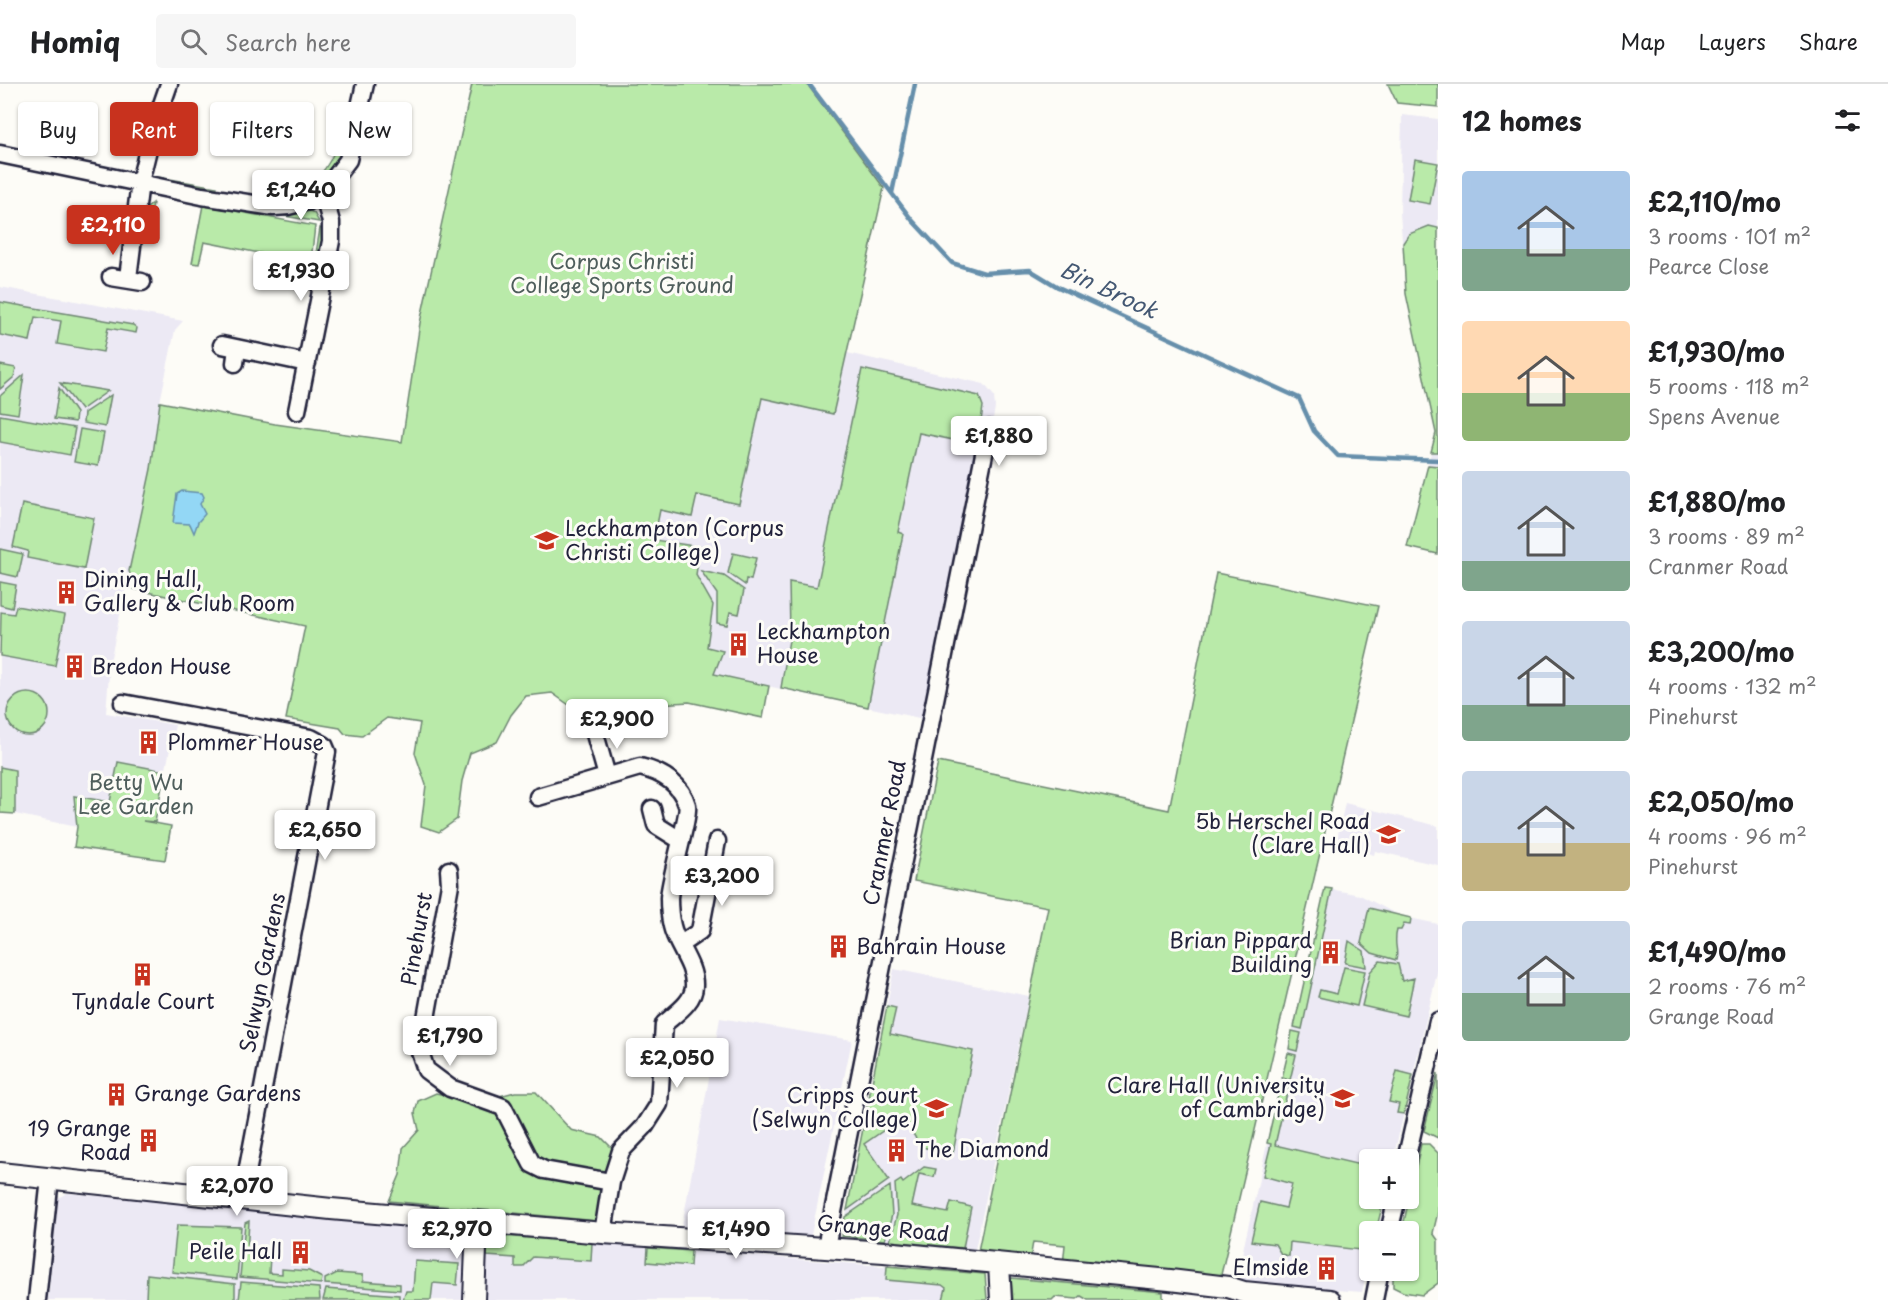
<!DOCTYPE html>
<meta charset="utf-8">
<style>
:root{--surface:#fff;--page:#f6f6f6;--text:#202124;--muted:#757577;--line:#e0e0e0;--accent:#c8321e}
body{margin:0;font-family:"Playpen Sans",sans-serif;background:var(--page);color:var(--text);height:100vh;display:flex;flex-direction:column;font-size:22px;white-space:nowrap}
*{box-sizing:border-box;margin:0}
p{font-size:20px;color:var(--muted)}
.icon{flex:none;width:33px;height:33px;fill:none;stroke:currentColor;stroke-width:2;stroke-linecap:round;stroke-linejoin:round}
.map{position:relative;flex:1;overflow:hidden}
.panel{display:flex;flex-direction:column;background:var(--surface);width:450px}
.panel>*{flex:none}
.hud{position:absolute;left:18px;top:18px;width:570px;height:54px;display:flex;gap:12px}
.controls{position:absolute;left:1359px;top:1065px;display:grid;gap:12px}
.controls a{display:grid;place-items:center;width:60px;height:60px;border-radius:6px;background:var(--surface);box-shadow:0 2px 4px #0004;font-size:30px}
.price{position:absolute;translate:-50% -51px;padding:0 14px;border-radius:6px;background:#fff;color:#222;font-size:20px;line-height:39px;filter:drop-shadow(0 2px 3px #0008)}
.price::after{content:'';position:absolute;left:50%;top:36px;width:18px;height:14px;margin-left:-9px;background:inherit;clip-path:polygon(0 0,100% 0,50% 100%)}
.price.active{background:var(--accent);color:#fff}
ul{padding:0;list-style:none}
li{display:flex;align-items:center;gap:18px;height:150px;padding:0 24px}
li span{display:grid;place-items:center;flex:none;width:168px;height:120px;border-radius:6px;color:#555}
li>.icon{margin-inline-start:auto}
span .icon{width:72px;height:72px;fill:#fffc;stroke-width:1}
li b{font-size:26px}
h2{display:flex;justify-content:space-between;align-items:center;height:72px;padding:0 24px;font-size:26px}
.chip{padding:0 21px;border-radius:6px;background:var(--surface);box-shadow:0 2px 4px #0004;font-size:21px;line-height:54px}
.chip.active{background:var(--accent);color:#fff}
header{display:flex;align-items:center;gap:36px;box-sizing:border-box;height:84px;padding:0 30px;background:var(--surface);border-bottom:2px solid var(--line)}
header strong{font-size:28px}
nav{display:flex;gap:33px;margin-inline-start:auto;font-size:21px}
.search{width:420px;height:54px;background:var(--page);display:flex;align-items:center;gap:15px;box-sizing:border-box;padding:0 21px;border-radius:6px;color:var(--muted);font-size:22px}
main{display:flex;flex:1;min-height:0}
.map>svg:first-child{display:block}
.built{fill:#ece9f4}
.green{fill:#b9eaa9;stroke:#6e8672;stroke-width:1.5}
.water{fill:#93d7f5;stroke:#668fab;stroke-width:1.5}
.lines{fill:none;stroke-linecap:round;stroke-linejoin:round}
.stream{stroke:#668fab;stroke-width:4.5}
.minor-casing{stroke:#22223b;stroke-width:21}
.tertiary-casing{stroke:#22223b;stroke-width:24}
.minor{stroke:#fdfcf7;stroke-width:16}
.tertiary{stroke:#fdfcf7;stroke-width:20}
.labels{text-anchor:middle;stroke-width:6;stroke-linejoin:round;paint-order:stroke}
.park-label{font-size:21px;fill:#4f5e5c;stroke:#fdfcf7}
.poi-label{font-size:21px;fill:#22223b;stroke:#fdfcf7;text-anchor:start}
.street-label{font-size:21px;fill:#22223b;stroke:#fdfcf7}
.water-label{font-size:22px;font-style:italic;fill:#445873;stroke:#fdfcf7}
</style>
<header>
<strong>Homiq</strong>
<div class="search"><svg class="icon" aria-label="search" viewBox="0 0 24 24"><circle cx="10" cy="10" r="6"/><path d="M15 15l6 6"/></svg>Search here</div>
<nav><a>Map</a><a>Layers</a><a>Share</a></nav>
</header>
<main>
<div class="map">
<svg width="1438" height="1216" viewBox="0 0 1438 1216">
<rect width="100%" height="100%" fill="#fdfcf7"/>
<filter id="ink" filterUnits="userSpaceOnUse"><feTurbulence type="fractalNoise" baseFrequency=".0167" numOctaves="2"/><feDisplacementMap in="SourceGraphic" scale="12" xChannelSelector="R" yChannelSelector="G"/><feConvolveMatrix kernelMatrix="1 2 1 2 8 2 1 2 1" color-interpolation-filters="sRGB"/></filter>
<g filter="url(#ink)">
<path class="built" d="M 1402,31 L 1438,35 L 1438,470 L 1407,463 L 1436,349 L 1406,210 L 1400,129 Z
M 0,203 L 183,237 L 175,246 L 160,318 L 275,340 L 402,358 L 738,420 L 762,314 L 833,330 L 847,269 L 984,300 L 994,312 L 995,324 L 991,345 L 924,635 L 515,549 L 489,651 L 387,634 L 362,652 L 345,650 L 340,644 L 286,635 L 305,542 L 134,505 L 129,488 L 110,578 L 106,629 L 175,641 L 155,738 L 172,741 L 165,777 L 74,763 L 77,743 L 15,730 L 0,729 Z
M 1345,719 L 1438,742 L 1438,781 L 1375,767 L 1374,771 L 1336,759 Z
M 1325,804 L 1360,811 L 1400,832 L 1438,840 L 1438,885 L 1393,1075 L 1370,1076 L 1370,1114 L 1384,1115 L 1376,1147 L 1370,1148 L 1369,1175 L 1362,1208 L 1244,1199 L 1238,1188 Z
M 894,885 L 1029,912 L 975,1165 L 842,1152 Z
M 720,934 L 852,956 L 811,1151 L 682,1142 Z
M 67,1109 L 466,1147 L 462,1216 L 48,1216 L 58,1114 Z
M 487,1151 L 985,1190 L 987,1216 L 484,1216 Z"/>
<path class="green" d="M 472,0 L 807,0 L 884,104 L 833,330 L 762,314 L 739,420 L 697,411 L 692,433 L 660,426 L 654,456 L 700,463 L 696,491 L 713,521 L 707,563 L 723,567 L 714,590 L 769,602 L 763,634 L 689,618 L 659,620 L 636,632 L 579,628 L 552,609 L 526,612 L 511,631 L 497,658 L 470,669 L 462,697 L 457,735 L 439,748 L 421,742 L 426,701 L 415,669 L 420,639 L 387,634 L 362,652 L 345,650 L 340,644 L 286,635 L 305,542 L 134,505 L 129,487 L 151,385 L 160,318 L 275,340 L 402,358 L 420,239 Z
M 1388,0 L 1438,0 L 1438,23 L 1397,19 Z
M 338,57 L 344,59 C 337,90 315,107 286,115 L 286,109 C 315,103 330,84 338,57 Z
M 1415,75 L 1438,79 L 1430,120 L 1408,116 Z
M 158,93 L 217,103 L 216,107 L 165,98 Z
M 153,119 L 148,149 L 144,139 L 148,123 Z
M 203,121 L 315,142 L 310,185 L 298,182 L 299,177 L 204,158 L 199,180 L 192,179 Z
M 304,124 L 314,129 L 319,138 L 261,128 Z
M 1429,142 L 1438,144 L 1438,368 L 1431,368 L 1436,349 L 1406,210 L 1403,159 L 1409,150 Z
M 320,144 L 323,145 L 325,153 L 317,189 L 313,189 Z
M 0,218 L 133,241 L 137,244 L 136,249 L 108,244 L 103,268 L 57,260 L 61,237 L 35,233 L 30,257 L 0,251 Z
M 0,281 L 16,284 L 14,293 L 0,305 Z
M 862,285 L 979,312 L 983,322 L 978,361 L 919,349 L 898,448 L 903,450 L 868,623 L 781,604 L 790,550 L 789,498 L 817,503 Z
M 24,291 L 18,330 L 0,327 L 0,312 Z
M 60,299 L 108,307 L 81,326 Z
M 59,304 L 76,329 L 75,338 L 54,335 Z
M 111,311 L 105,343 L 83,339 L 84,329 Z
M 0,331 L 75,344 L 70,371 L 0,358 Z
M 80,345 L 104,349 L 98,382 L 74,378 Z
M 1428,381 L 1438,382 L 1438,470 L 1407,463 Z
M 22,420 L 94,434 L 84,485 L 27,474 L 28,467 L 13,463 Z
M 0,465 L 23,470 L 18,493 L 0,489 Z
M 733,469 L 756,474 L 751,496 L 746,495 L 745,501 L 728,489 Z
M 701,487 L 724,492 L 744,506 L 739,530 L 730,528 L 727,541 L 717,539 L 717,510 Z
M 1216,489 L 1378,522 L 1220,1195 L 1063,1181 L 1065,1161 L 1033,1158 L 1030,1176 L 977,1172 L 1048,823 L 914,797 L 938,678 L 1169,726 Z
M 0,498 L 16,501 L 12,524 L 0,521 Z
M 16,522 L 65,531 L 55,582 L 0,572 L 1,528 L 14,530 Z
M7 630a21 21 0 1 1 42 0a21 21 0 1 1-42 0Z
M 118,678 L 165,687 L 155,738 L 143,737 L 171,742 L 165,776 L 74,763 L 77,743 L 74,712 L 110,718 Z
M 0,683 L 15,686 L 15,730 L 0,729 Z
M 1325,804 L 1332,805 L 1302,945 L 1294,943 Z
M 1369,824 L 1411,834 L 1410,841 L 1404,840 L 1401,846 L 1397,846 C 1393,860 1399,866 1396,876 L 1372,869 L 1361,859 Z
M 1349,857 L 1364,867 L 1366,883 L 1345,879 Z
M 1380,877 L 1398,880 L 1402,897 L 1414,894 L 1406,932 L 1362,922 L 1370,888 Z
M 1344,883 L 1365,887 L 1357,922 L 1318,913 L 1320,906 L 1337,910 Z
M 887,922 L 896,924 L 890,950 L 973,967 L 953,1069 L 921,1063 L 903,1033 L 864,1060 L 889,1096 L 847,1126 Z
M 1292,947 L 1301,949 L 1297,967 L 1289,965 Z
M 1288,969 L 1296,971 L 1290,996 L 1282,994 Z
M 1397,987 L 1413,991 L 1404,1030 L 1397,1029 L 1399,1020 L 1389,1018 Z
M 1438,989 L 1438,1054 L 1424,1047 Z
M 1281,998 L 1289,1000 L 1275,1061 L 1369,1083 L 1370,1114 L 1384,1115 L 1376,1147 L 1370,1148 L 1369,1167 L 1290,1158 L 1289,1172 L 1281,1170 L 1275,1160 L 1251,1157 L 1260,1118 L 1286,1124 L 1292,1100 L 1263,1092 L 1271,1060 L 1267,1059 Z
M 515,1008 L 536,1008 L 571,1046 L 601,1053 L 612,1064 L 601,1104 L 603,1122 L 598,1137 L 389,1117 L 400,1091 L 403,1064 L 419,1046 L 415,1029 L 418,1017 L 436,1009 L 476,1018 Z
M 1421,1060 L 1429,1060 L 1438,1069 L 1438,1128 L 1433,1149 L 1438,1156 L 1438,1199 L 1422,1211 L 1403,1208 L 1393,1203 L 1393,1187 L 1408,1186 L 1408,1148 L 1402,1147 Z
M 924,1083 L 936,1085 L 934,1093 L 919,1090 L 912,1122 L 948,1129 L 951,1118 L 971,1123 L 963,1164 L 890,1157 L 897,1131 L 895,1100 L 901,1096 L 903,1099 Z
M 890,1102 L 892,1131 L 885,1156 L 842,1152 L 845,1133 Z
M 249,1137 L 247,1170 L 270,1172 L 269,1189 L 282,1190 L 282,1185 L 309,1187 L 322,1194 L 321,1200 L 240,1193 L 245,1139 Z
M 177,1141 L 241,1143 L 237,1195 L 172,1188 Z
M 487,1151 L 592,1159 L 591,1177 L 533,1173 L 523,1183 L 515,1183 L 515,1174 L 487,1172 Z
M 648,1164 L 691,1167 L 690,1182 L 647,1178 Z
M 415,1177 L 459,1180 L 457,1201 L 433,1199 L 431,1216 L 403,1216 L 406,1207 L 413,1207 Z
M 887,1182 L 985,1190 L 987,1216 L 943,1216 L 946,1204 L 942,1201 L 886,1196 Z
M 337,1189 L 363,1191 L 363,1197 L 400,1200 L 400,1206 L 325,1200 L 325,1195 Z
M 147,1190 L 235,1200 L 235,1216 L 146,1216 Z
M 1011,1194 L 1163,1208 L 1163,1216 L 1088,1216 L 1081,1212 L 1077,1215 L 1055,1213 L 1052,1216 L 1013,1216 Z
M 241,1198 L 319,1204 L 320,1216 L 239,1216 Z
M 326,1205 L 399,1211 L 399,1216 L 323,1216 Z"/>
<path class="water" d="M 182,407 L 202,409 L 204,413 L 200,420 L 205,430 L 198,438 L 194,449 L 190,440 L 173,439 L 177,410 Z"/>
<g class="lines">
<path class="stream" d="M 809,0 L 912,136 L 952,179 L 984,189 L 1030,186 L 1058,203 L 1299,314 L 1314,347 L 1338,372 L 1438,376
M 892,109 L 915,0"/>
<defs>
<path id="minor" d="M 0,70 L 202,112 L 274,123 L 288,122 L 309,117 L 323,109 L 348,76 L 365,0
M 111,193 L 142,198
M 128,194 L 140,98 L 152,49 L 169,0
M 222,261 L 307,279
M 235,279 L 237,265
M 297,327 L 331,157 L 331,138 L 323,109
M 123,619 L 311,654 L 324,661 L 327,668 L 242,1115
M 595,650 L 607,692
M 538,713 L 640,683 C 661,688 680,698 687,721 C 690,729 670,795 669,814 C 669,823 670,834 672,842 C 676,861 695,881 694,902 C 694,918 675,930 664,940 L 659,1020 L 645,1042 L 621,1067 L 611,1098 L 603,1149
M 652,725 L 656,741 L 680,756
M 449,786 L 450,800 L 420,968 L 426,986 L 450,1004 L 503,1023 L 532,1080 L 544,1086 L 611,1098
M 681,860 L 700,847 L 717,757
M 1406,1076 L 1438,937
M 1389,1148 L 1397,1114
M 826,1163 L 989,345
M 37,1216 L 50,1094
M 1374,1216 L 1380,1186"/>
<path id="tertiary" d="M 0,1089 L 331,1125 L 603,1149 L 884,1168 L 1170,1196 L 1228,1203 L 1244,1208 L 1330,1216
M 999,1181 L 1001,1216
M 474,1216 L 477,1138"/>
</defs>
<use href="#minor" class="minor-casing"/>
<use href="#tertiary" class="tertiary-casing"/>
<use href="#minor" class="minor"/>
<use href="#tertiary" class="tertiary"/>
</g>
</g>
<defs>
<symbol id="university-bare" viewBox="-9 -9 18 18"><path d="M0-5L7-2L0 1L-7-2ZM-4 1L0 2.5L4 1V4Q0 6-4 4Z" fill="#c8321e" stroke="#fdfcf7" stroke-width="2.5" paint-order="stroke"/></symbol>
<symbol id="building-bare" viewBox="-9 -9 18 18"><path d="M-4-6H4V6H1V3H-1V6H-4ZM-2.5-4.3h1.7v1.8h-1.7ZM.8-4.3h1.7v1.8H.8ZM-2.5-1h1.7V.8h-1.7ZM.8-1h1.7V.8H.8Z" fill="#c8321e" stroke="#fdfcf7" stroke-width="2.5" paint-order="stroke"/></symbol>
</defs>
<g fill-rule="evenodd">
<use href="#university-bare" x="530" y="440" width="33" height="33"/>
<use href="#building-bare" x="50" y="492" width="33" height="33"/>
<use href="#building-bare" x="722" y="544" width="33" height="33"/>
<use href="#building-bare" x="58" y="566" width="33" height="33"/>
<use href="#building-bare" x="132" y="642" width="33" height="33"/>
<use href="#university-bare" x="1372" y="734" width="33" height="33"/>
<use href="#building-bare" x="822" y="846" width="33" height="33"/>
<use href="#building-bare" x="1314" y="852" width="33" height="33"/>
<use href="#building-bare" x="126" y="874" width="33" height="33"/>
<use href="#building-bare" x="100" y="994" width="33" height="33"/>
<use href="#university-bare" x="1326" y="998" width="33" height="33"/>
<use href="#university-bare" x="920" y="1008" width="33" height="33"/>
<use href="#building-bare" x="132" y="1040" width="33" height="33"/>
<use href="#building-bare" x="880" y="1050" width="33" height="33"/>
<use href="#building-bare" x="284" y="1152" width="33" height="33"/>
<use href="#building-bare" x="1310" y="1168" width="33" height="33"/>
</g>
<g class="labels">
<g class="park-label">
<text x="622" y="185">Corpus Christi<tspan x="622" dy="24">College Sports Ground</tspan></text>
<text x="136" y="706">Betty Wu<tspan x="136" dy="24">Lee Garden</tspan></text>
</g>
<g class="poi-label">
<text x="565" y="452">Leckhampton (Corpus<tspan x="565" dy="24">Christi College)</tspan></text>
<text x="84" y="503">Dining Hall,<tspan x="84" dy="24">Gallery &amp; Club Room</tspan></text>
<text x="757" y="555">Leckhampton<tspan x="757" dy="24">House</tspan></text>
<text x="92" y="590">Bredon House</text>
<text x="167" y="666">Plommer House</text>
<text x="1370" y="745" text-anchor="end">5b Herschel Road<tspan x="1370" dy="24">(Clare Hall)</tspan></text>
<text x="1312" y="864" text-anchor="end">Brian Pippard<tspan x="1312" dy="24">Building</tspan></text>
<text x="856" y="870">Bahrain House</text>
<text x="143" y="925" text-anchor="middle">Tyndale Court</text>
<text x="1325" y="1009" text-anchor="end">Clare Hall (University<tspan x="1325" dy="24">of Cambridge)</tspan></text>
<text x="134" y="1017">Grange Gardens</text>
<text x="918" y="1019" text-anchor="end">Cripps Court<tspan x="918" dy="24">(Selwyn College)</tspan></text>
<text x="131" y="1052" text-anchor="end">19 Grange<tspan x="131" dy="24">Road</tspan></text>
<text x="915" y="1073">The Diamond</text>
<text x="282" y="1175" text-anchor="end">Peile Hall</text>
<text x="1309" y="1191" text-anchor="end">Elmside</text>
</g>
<g class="street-label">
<text transform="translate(885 749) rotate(-79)" y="7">Cranmer Road</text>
<text transform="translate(417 855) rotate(-80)" y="7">Pinehurst</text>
<text transform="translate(263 889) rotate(-79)" y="7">Selwyn Gardens</text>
<text transform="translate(883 1145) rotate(5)" y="7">Grange Road</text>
</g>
<g class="water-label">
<text transform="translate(1109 206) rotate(25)" y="8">Bin Brook</text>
</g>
</g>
</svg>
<div class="controls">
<a>+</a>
<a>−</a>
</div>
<b class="price" style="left:301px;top:137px">£1,240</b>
<b class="price active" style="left:113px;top:172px">£2,110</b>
<b class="price" style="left:301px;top:218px">£1,930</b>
<b class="price" style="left:999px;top:383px">£1,880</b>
<b class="price" style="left:617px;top:666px">£2,900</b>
<b class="price" style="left:325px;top:777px">£2,650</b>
<b class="price" style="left:722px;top:823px">£3,200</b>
<b class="price" style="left:450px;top:983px">£1,790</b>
<b class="price" style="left:677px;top:1005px">£2,050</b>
<b class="price" style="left:237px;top:1133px">£2,070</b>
<b class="price" style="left:457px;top:1176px">£2,970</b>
<b class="price" style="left:736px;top:1176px">£1,490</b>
<div class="hud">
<a class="chip">Buy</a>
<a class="chip active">Rent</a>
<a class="chip">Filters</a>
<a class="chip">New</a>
</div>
</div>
<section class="panel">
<h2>12 homes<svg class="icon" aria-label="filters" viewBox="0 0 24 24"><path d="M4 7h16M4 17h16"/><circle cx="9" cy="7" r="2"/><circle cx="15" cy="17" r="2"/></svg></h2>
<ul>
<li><span style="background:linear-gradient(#a9c7e8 65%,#7fa58c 0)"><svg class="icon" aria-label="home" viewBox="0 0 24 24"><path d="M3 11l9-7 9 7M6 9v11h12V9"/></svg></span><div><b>£2,110/mo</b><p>3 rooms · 101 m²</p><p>Pearce Close</p></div></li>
<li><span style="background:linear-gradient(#ffd9b3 60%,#8fb573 0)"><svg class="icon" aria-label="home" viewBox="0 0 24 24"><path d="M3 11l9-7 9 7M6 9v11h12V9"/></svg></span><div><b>£1,930/mo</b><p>5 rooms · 118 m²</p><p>Spens Avenue</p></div></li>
<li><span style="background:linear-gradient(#c9d6e8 75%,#7fa58c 0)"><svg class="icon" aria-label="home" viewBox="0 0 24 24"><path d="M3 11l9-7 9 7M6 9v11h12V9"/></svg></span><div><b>£1,880/mo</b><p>3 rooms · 89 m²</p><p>Cranmer Road</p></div></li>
<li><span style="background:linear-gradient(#c9d6e8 70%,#7fa58c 0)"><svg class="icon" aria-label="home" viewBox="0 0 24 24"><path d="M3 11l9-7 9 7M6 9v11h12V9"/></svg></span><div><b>£3,200/mo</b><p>4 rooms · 132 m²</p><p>Pinehurst</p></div></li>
<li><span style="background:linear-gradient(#c9d6e8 60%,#c2b280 0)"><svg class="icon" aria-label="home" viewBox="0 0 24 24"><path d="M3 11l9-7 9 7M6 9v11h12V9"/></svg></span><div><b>£2,050/mo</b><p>4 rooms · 96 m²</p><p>Pinehurst</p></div></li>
<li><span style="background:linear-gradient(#c9d6e8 60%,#7fa58c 0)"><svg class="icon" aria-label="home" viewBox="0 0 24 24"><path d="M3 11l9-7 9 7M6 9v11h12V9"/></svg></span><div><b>£1,490/mo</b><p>2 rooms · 76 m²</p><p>Grange Road</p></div></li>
</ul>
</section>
</main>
